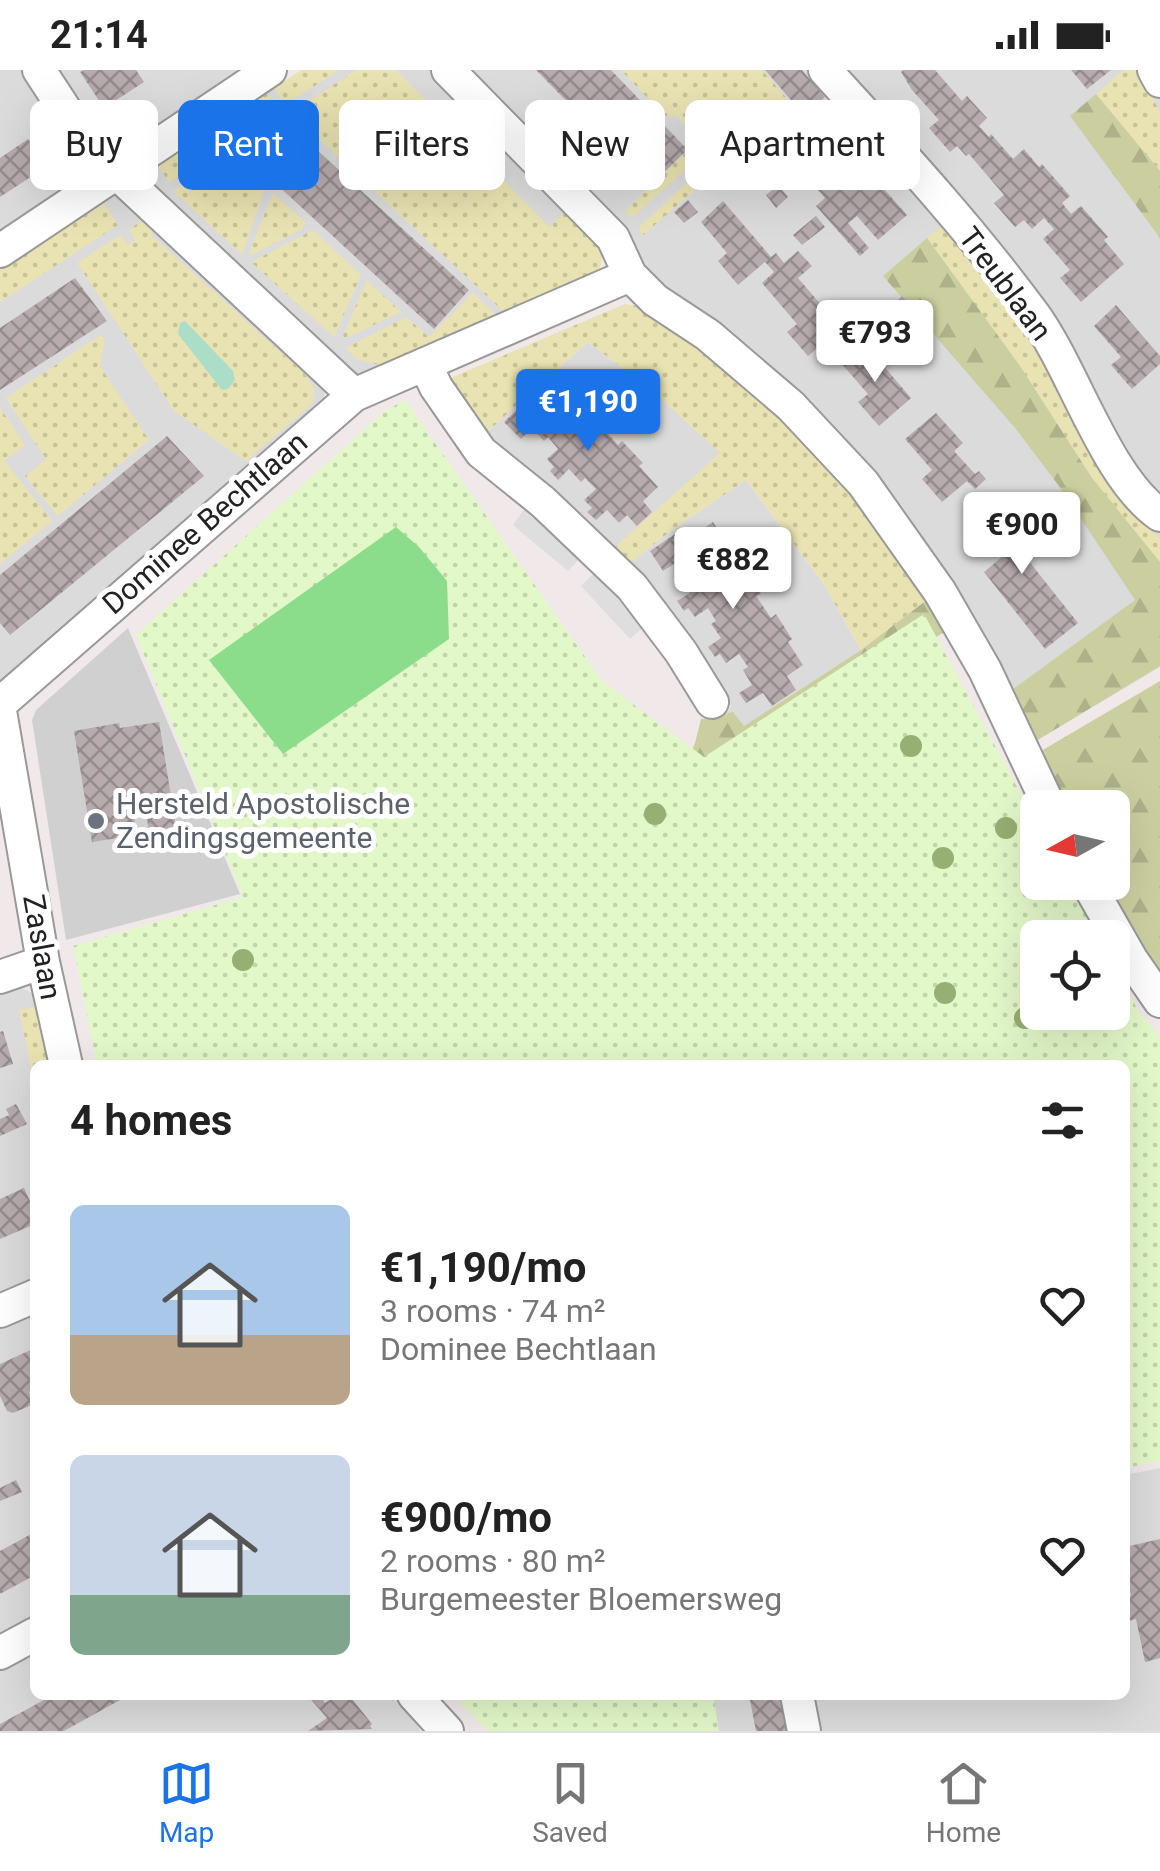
<!DOCTYPE html>
<meta charset="utf-8">
<style>
:root{--surface:#fff;--page:#f2f2f2;--text:#222;--muted:#767676;--line:#e0e0e0;--accent:#1a73e8}
body{margin:0;font-family:Roboto,sans-serif;background:var(--page);color:var(--text);height:100vh;display:flex;flex-direction:column;font-size:38px;white-space:nowrap}
*{box-sizing:border-box;margin:0}
p{font-size:32px;color:var(--muted)}
.icon{flex:none;width:55px;height:55px;fill:none;stroke:currentColor;stroke-width:2;stroke-linecap:round;stroke-linejoin:round}
.map{position:relative;flex:1;overflow:hidden}
.side{position:absolute;left:30px;top:990px;width:1100px;height:640px;display:flex;flex-direction:column;background:var(--surface);border-radius:15px;box-shadow:0 10px 40px #0002}
.side>*{flex:none}
.top-card{position:absolute;left:30px;top:30px;width:1100px;height:90px;display:flex;gap:20px}
.needle{width:65px;rotate:262deg}
.tools{position:absolute;left:1020px;top:720px;display:grid;gap:20px}
.tools a{display:grid;place-items:center;width:110px;height:110px;border-radius:15px;background:var(--surface);box-shadow:0 10px 40px #0002;font-size:50px}
.price{position:absolute;translate:-50% -85px;padding:0 22px;border-radius:10px;background:#fff;color:#222;font-size:32px;line-height:65px;filter:drop-shadow(0 2px 5px #0008)}
.price::after{content:'';position:absolute;left:50%;top:60px;width:30px;height:22px;margin-left:-15px;background:inherit;clip-path:polygon(0 0,100% 0,50% 100%)}
.price.current{background:var(--accent);color:#fff}
ul{padding:0;list-style:none}
li{display:flex;align-items:center;gap:30px;height:250px;padding:0 40px}
li span{display:grid;place-items:center;flex:none;width:280px;height:200px;border-radius:15px;color:#555}
li>.icon{margin-inline-start:auto}
span .icon{width:120px;height:120px;fill:#fffc;stroke-width:1}
li b{font-size:42px}
h2{display:flex;justify-content:space-between;align-items:center;height:120px;padding:0 40px;font-size:42px}
.tag{padding:0 35px;border-radius:15px;background:var(--surface);box-shadow:0 10px 40px #0002;font-size:35px;line-height:90px}
.tag.current{background:var(--accent);color:#fff}
.status{display:flex;justify-content:space-between;align-items:center;height:70px;padding:0 50px;background:var(--surface);direction:ltr}
.status svg{height:28px;fill:currentColor}
.menu{display:flex;justify-content:space-around;align-items:center;height:140px;border-top:2px solid var(--line);background:var(--surface);font-size:28px;color:var(--muted)}
.menu a{display:grid;justify-items:center;gap:5px}
.menu .current{color:var(--accent)}
.map>svg:first-child{display:block}
.residential{fill:#dcdbdb}
.religious{fill:#d0d0d0}
.grass{fill:url(#grass-dots)}
.forest{fill:url(#forest-firs)}
.park{fill:url(#park-dots)}
.pitch{fill:#8cdd8b}
.parking{fill:#dedede}
.water{fill:#acddc9}
.building{fill:url(#building-cross-hatch)}
.lines{fill:none;stroke-linecap:round;stroke-linejoin:round}
.minor-casing{stroke:#999;stroke-width:36}
.minor{stroke:#fff;stroke-width:32}
.tree{fill:#96af72}
.worship-dot{fill:#6b7280;stroke:#fff;stroke-width:4}
.labels{text-anchor:middle;stroke-width:10;stroke-linejoin:round;paint-order:stroke}
.street-label{font-size:30px;fill:#222;stroke:#fff}
.worship-label{font-size:30px;fill:#5b616d;stroke:#fff;text-anchor:start}
</style>
<div class="status"><b>21:14</b><svg viewBox="0 0 49 12"><path d="M0 12V9h3v3zM5 12V6h3v6zM10 12V3h3v9zM15 12V0h3v12zM26 1h20v11H26zM47 4h2v5h-2z"/></svg></div>
<div class="map">
<svg width="1160" height="1661" viewBox="0 0 1160 1661">
<defs>
<pattern id="grass-dots" width="8" height="8" patternUnits="userSpaceOnUse" patternTransform="scale(2.5)"><rect width="8" height="8" fill="#e9e2b2"/><path d="M2 2h.1M6 6h.1" fill="none" stroke="#c8c299" stroke-width="1.8" stroke-linecap="round"/></pattern>
<pattern id="forest-firs" width="22" height="20" patternUnits="userSpaceOnUse" patternTransform="scale(2.5)"><rect width="22" height="20" fill="#cbcfa0"/><path d="M5 1l3.5 6h-7zM16 11l3.5 6h-7z" fill="#aeb18a"/></pattern>
<pattern id="park-dots" width="8" height="8" patternUnits="userSpaceOnUse" patternTransform="scale(2.5)"><rect width="8" height="8" fill="#e3f8c9"/><path d="M2 2h.1M6 6h.1" fill="none" stroke="#c2d4ac" stroke-width="1.8" stroke-linecap="round"/></pattern>
<pattern id="building-cross-hatch" width="8" height="8" patternUnits="userSpaceOnUse" patternTransform="scale(2.5)"><rect width="8" height="8" fill="#b7abad"/><path d="M0 0l8 8M0 8l8-8" fill="none" stroke="#948b8c"/></pattern>
</defs>
<rect width="100%" height="100%" fill="#f1e9e9"/>
<path class="residential" d="M 0,0 L 243,0 L 0,162 Z
M 302,0 L 1160,0 L 1160,597 L 1036,671 L 949,506 L 910,450 L 863,392 L 644,199 L 633,168 L 602,178 L 591,207 L 325,321 L 323,334 L 0,614 L 0,200 Z
M 588,272 L 656,324 L 721,383 L 615,477 L 508,387 L 486,363 Z
M 746,410 L 823,513 L 861,580 L 743,657 L 725,646 L 731,636 L 705,588 L 672,542 L 630,493 L 676,457 Z
M 18,916 L 32,923 L 36,930 L 51,995 L 35,995 L 35,1625 L 392,1625 L 414,1648 L 420,1661 L 0,1661 L 0,920 Z
M 1160,1398 L 1160,1661 L 712,1661 L 706,1625 L 1125,1625 L 1125,1405 Z"/>
<path class="religious" d="M 128,558 L 240,824 L 66,870 L 32,650 L 36,640 Z"/>
<path class="grass" d="M 302,0 L 339,0 L 284,36 L 274,18 Z
M 356,0 L 396,0 L 549,157 L 567,140 C 583,157 610,175 599,201 L 506,244 L 291,43 Z
M 621,0 L 762,0 L 803,47 L 799,52 L 747,44 L 710,78 L 676,46 L 664,46 Z
M 1124,0 L 1138,0 L 1160,42 L 1160,101 L 1096,24 Z
M 267,23 L 278,40 L 169,112 L 159,97 L 161,93 Z
M 282,47 L 286,50 L 244,95 L 266,116 L 242,184 L 173,121 Z
M 749,55 L 800,63 L 782,80 L 759,64 L 642,166 L 639,157 Z
M 694,74 L 704,83 L 632,148 L 625,141 Z
M 273,123 L 306,153 L 302,159 L 252,185 L 249,183 Z
M 103,132 L 118,155 L 0,232 L 0,200 Z
M 147,148 L 151,152 L 152,166 L 304,303 L 315,319 L 312,334 L 246,391 L 175,342 L 77,193 L 120,165 L 128,175 L 135,170 L 129,159 Z
M 942,155 L 1023,255 L 1136,444 L 1160,469 L 1160,492 L 1092,408 L 1020,296 L 927,168 Z
M 313,160 L 361,205 L 334,267 L 251,192 Z
M 367,210 L 401,242 L 346,268 L 343,266 Z
M 473,223 L 498,247 L 383,296 L 357,289 L 346,278 L 406,247 L 429,267 Z
M 625,234 L 636,236 L 680,265 L 774,342 L 858,432 L 928,529 L 861,580 L 823,513 L 746,410 L 676,457 L 630,493 L 615,477 L 720,383 L 656,324 L 588,272 L 486,363 L 448,309 Z
M 102,264 L 105,270 L 100,296 L 149,370 L 58,446 L 25,406 L 46,389 L 6,328 Z
M 0,338 L 25,375 L 4,391 L 52,451 L 0,494 Z
M 38,936 L 51,995 L 35,995 L 35,1016 L 19,940 Z"/>
<path class="forest" d="M 1096,24 L 1160,101 L 1160,168 L 1070,46 Z
M 927,168 L 1020,296 L 1092,408 L 1160,492 L 1160,596 L 1036,671 L 1012,620 L 1135,530 L 1059,416 L 1015,358 L 883,206 Z
M 928,529 L 947,560 L 907,586 L 682,704 L 695,673 L 701,649 L 733,642 L 744,656 L 861,580 Z
M 1160,611 L 1160,902 L 1104,813 L 1112,812 L 1112,738 L 1068,737 L 1041,681 Z"/>
<path class="park" d="M 405,330 L 602,611 L 704,687 L 924,544 L 1037,754 L 1038,812 L 1069,813 L 1098,867 L 1038,868 L 1038,942 L 1112,942 L 1113,894 L 1140,944 L 1160,966 L 1160,1391 L 1125,1398 L 1125,995 L 97,995 L 73,876 L 243,827 L 136,565 L 385,341 Z
M 453,1625 L 713,1625 L 719,1661 L 488,1661 Z"/>
<path class="pitch" d="M 396,457 L 419,477 L 447,511 L 449,569 L 283,684 L 209,590 Z"/>
<path class="parking" d="M 525,438 L 582,486 L 568,501 L 513,455 Z
M 596,501 L 645,556 L 630,569 L 581,516 Z"/>
<path class="water" d="M 185,251 L 233,301 L 235,310 L 228,319 L 222,320 L 178,264 L 180,253 Z"/>
<path class="building" d="M 84,0 L 136,0 L 144,12 L 104,38 L 80,2 Z
M 536,0 L 611,0 L 686,78 L 685,82 L 650,116 Z
M 765,0 L 802,0 L 825,27 L 804,45 Z
M 903,0 L 935,0 L 962,31 L 967,26 L 987,48 L 979,56 L 989,67 L 991,64 L 1013,89 L 1024,79 L 1039,97 L 1042,94 L 1070,126 L 1062,133 L 1071,144 L 1081,136 L 1108,167 L 1104,170 L 1124,194 L 1081,232 L 1060,208 L 1070,200 L 1043,169 L 1054,159 L 1044,148 L 1032,159 L 1024,150 L 1015,157 L 994,133 L 1004,125 L 969,84 L 966,86 L 957,76 L 950,82 L 929,58 L 939,50 L 912,20 L 901,2 Z
M 1071,0 L 1111,0 L 1087,19 Z
M 290,55 L 469,220 L 434,259 L 250,90 L 270,68 L 273,72 Z
M 808,62 L 822,77 L 812,86 L 816,90 L 840,69 L 907,145 L 878,170 L 857,146 L 848,153 L 869,178 L 860,186 L 816,136 L 825,128 L 809,110 L 809,104 L 816,99 L 813,96 L 804,104 L 785,83 Z
M 28,69 L 46,97 L 0,127 L 0,88 Z
M 778,115 L 788,127 L 776,138 L 766,125 Z
M 688,130 L 698,142 L 684,153 L 674,142 Z
M 723,131 L 771,187 L 776,183 L 784,193 L 798,181 L 812,196 L 798,208 L 841,258 L 808,286 L 787,262 L 797,254 L 762,213 L 774,202 L 765,192 L 738,215 L 718,191 L 727,183 L 701,152 Z
M 816,146 L 825,157 L 802,175 L 793,165 Z
M 75,208 L 107,251 L 0,320 L 0,258 Z
M 902,226 L 910,235 L 893,249 L 886,241 Z
M 1116,235 L 1160,286 L 1160,294 L 1132,319 L 1111,295 L 1121,287 L 1094,256 Z
M 863,272 L 911,328 L 879,356 L 858,332 L 868,324 L 841,293 Z
M 562,313 L 581,334 L 585,330 L 605,352 L 601,356 L 618,375 L 622,371 L 643,393 L 639,396 L 658,417 L 643,431 L 652,442 L 637,456 L 627,445 L 619,453 L 607,440 L 596,450 L 587,442 L 592,438 L 584,430 L 596,419 L 585,408 L 581,412 L 569,399 L 558,410 L 550,401 L 554,397 L 547,389 L 558,379 L 548,367 L 544,371 L 532,358 L 521,369 L 504,352 L 526,331 L 533,339 Z
M 936,343 L 963,373 L 954,381 L 975,404 L 979,401 L 986,409 L 975,419 L 967,411 L 942,432 L 922,409 L 932,400 L 905,369 Z
M 167,366 L 204,406 L 10,565 L 0,553 L 0,505 Z
M 995,426 L 1031,472 L 1020,480 L 1078,553 L 1045,579 L 984,502 L 1003,486 L 972,445 Z
M 713,452 L 730,478 L 725,481 L 739,502 L 744,498 L 761,524 L 756,526 L 771,548 L 776,544 L 792,569 L 788,572 L 803,595 L 787,606 L 796,620 L 772,636 L 763,623 L 746,633 L 739,623 L 752,615 L 743,600 L 748,597 L 739,584 L 726,593 L 720,584 L 715,587 L 708,577 L 721,568 L 711,554 L 716,551 L 708,538 L 695,547 L 688,538 L 684,541 L 677,531 L 690,523 L 680,508 L 685,505 L 677,492 L 663,501 L 650,481 L 675,464 L 682,473 Z
M 159,652 L 176,757 L 149,761 L 143,725 L 131,727 L 137,765 L 92,772 L 74,661 L 119,653 L 120,658 Z
M 3,961 L 13,994 L 0,998 L 0,962 Z
M 16,1034 L 27,1054 L 0,1066 L 0,1049 L 9,1045 L 6,1039 Z
M 24,1118 L 35,1142 L 35,1154 L 0,1169 L 0,1129 Z
M 35,1278 L 35,1319 L 29,1322 L 34,1334 L 13,1343 L 7,1341 L 0,1326 L 0,1294 Z
M 16,1410 L 22,1422 L 0,1431 L 0,1418 Z
M 35,1462 L 35,1505 L 0,1524 L 0,1481 Z
M 1160,1469 L 1160,1588 L 1145,1592 L 1136,1549 L 1125,1552 L 1125,1527 L 1131,1526 L 1125,1499 L 1125,1477 Z
M 53,1625 L 129,1625 L 64,1661 L 0,1661 L 0,1654 Z
M 307,1625 L 320,1625 L 325,1633 L 338,1625 L 349,1625 L 372,1654 L 370,1656 L 372,1659 L 308,1661 L 327,1648 Z
M 749,1625 L 780,1625 L 781,1632 L 792,1629 L 799,1661 L 756,1661 Z"/>
<g class="lines">
<defs>
<path id="minor" d="M 39,0 L 90,78 L 354,325
M 448,0 L 613,168 L 630,205 L 655,230 L 708,265 L 791,336 L 863,413 L 940,522 L 985,600 L 1050,738
M 825,0 C 897,79 971,159 1034,245 C 1074,300 1106,408 1160,445
M 1154,0 L 1160,11
M 0,181 L 270,0
M 425,294 L 436,317 L 481,382 L 543,432 L 632,517 L 681,582 L 712,632
M 0,634 L 354,325 L 630,205
M 0,641 L 43,892 L 66,995
M 1087,812 L 1131,889 L 1160,931
M 0,907 L 43,892
M 0,1241 L 35,1226
M 0,1583 L 35,1564
M 414,1625 L 447,1661
M 797,1625 L 804,1661"/>
</defs>
<use href="#minor" class="minor-casing"/>
<use href="#minor" class="minor"/>
</g>
<g class="tree">
<circle cx="911" cy="676" r="11"/>
<circle cx="655" cy="744" r="11"/>
<circle cx="1006" cy="758" r="11"/>
<circle cx="943" cy="788" r="11"/>
<circle cx="243" cy="890" r="11"/>
<circle cx="945" cy="923" r="11"/>
<circle cx="1025" cy="948" r="11"/>
</g>
<circle class="worship-dot" cx="96" cy="751" r="10"/>
<g class="labels">
<g class="street-label">
<text transform="translate(1005 214) rotate(53)" y="10">Treublaan</text>
<text transform="translate(205 453) rotate(-41)" y="10">Dominee Bechtlaan</text>
<text transform="translate(42 877) rotate(80)" y="10">Zaslaan</text>
</g>
<g class="worship-label">
<text x="116" y="744">Hersteld Apostolische<tspan x="116" dy="34">Zendingsgemeente</tspan></text>
</g>
</g>
</svg>
<div class="tools">
<a><svg class="needle" viewBox="-14 -14 28 28"><path d="M0-13l5 13h-10z" fill="#e53935"/><path d="M0 13l5-13h-10z" fill="#767676"/></svg></a>
<a><svg class="icon" aria-label="locate" viewBox="0 0 24 24"><circle cx="12" cy="12" r="6"/><path d="M12 2v4M12 18v4M2 12h4M18 12h4"/></svg></a>
</div>
<b class="price" style="left:875px;top:315px">€793</b>
<b class="price current" style="left:588px;top:384px">€1,190</b>
<b class="price" style="left:1022px;top:507px">€900</b>
<b class="price" style="left:733px;top:542px">€882</b>
<div class="top-card">
<a class="tag">Buy</a>
<a class="tag current">Rent</a>
<a class="tag">Filters</a>
<a class="tag">New</a>
<a class="tag">Apartment</a>
</div>
<section class="side">
<h2>4 homes<svg class="icon" aria-label="filters" viewBox="0 0 24 24"><path d="M4 7h16M4 17h16"/><circle cx="9" cy="7" r="2"/><circle cx="15" cy="17" r="2"/></svg></h2>
<ul>
<li><span style="background:linear-gradient(#a9c7e8 65%,#b9a48a 0)"><svg class="icon" aria-label="home" viewBox="0 0 24 24"><path d="M3 11l9-7 9 7M6 9v11h12V9"/></svg></span><div><b>€1,190/mo</b><p>3 rooms · 74 m²</p><p>Dominee Bechtlaan</p></div><svg class="icon" aria-label="heart" viewBox="0 0 24 24"><path d="M12 20l-8-8c-3-5 5-10 8-4 3-6 11-1 8 4z"/></svg></li>
<li><span style="background:linear-gradient(#c9d6e8 70%,#7fa58c 0)"><svg class="icon" aria-label="home" viewBox="0 0 24 24"><path d="M3 11l9-7 9 7M6 9v11h12V9"/></svg></span><div><b>€900/mo</b><p>2 rooms · 80 m²</p><p>Burgemeester Bloemersweg</p></div><svg class="icon" aria-label="heart" viewBox="0 0 24 24"><path d="M12 20l-8-8c-3-5 5-10 8-4 3-6 11-1 8 4z"/></svg></li>
</ul>
</section>
</div>
<nav class="menu">
<a class="current"><svg class="icon" aria-label="map" viewBox="0 0 24 24"><path d="M3 6l6-2 6 2 6-2v14l-6 2-6-2-6 2zM9 4v14M15 6v14"/></svg>Map</a>
<a><svg class="icon" aria-label="saved" viewBox="0 0 24 24"><path d="M7 4h10v16l-5-4-5 4z"/></svg>Saved</a>
<a><svg class="icon" aria-label="home" viewBox="0 0 24 24"><path d="M3 11l9-7 9 7M6 9v11h12V9"/></svg>Home</a>
</nav>
